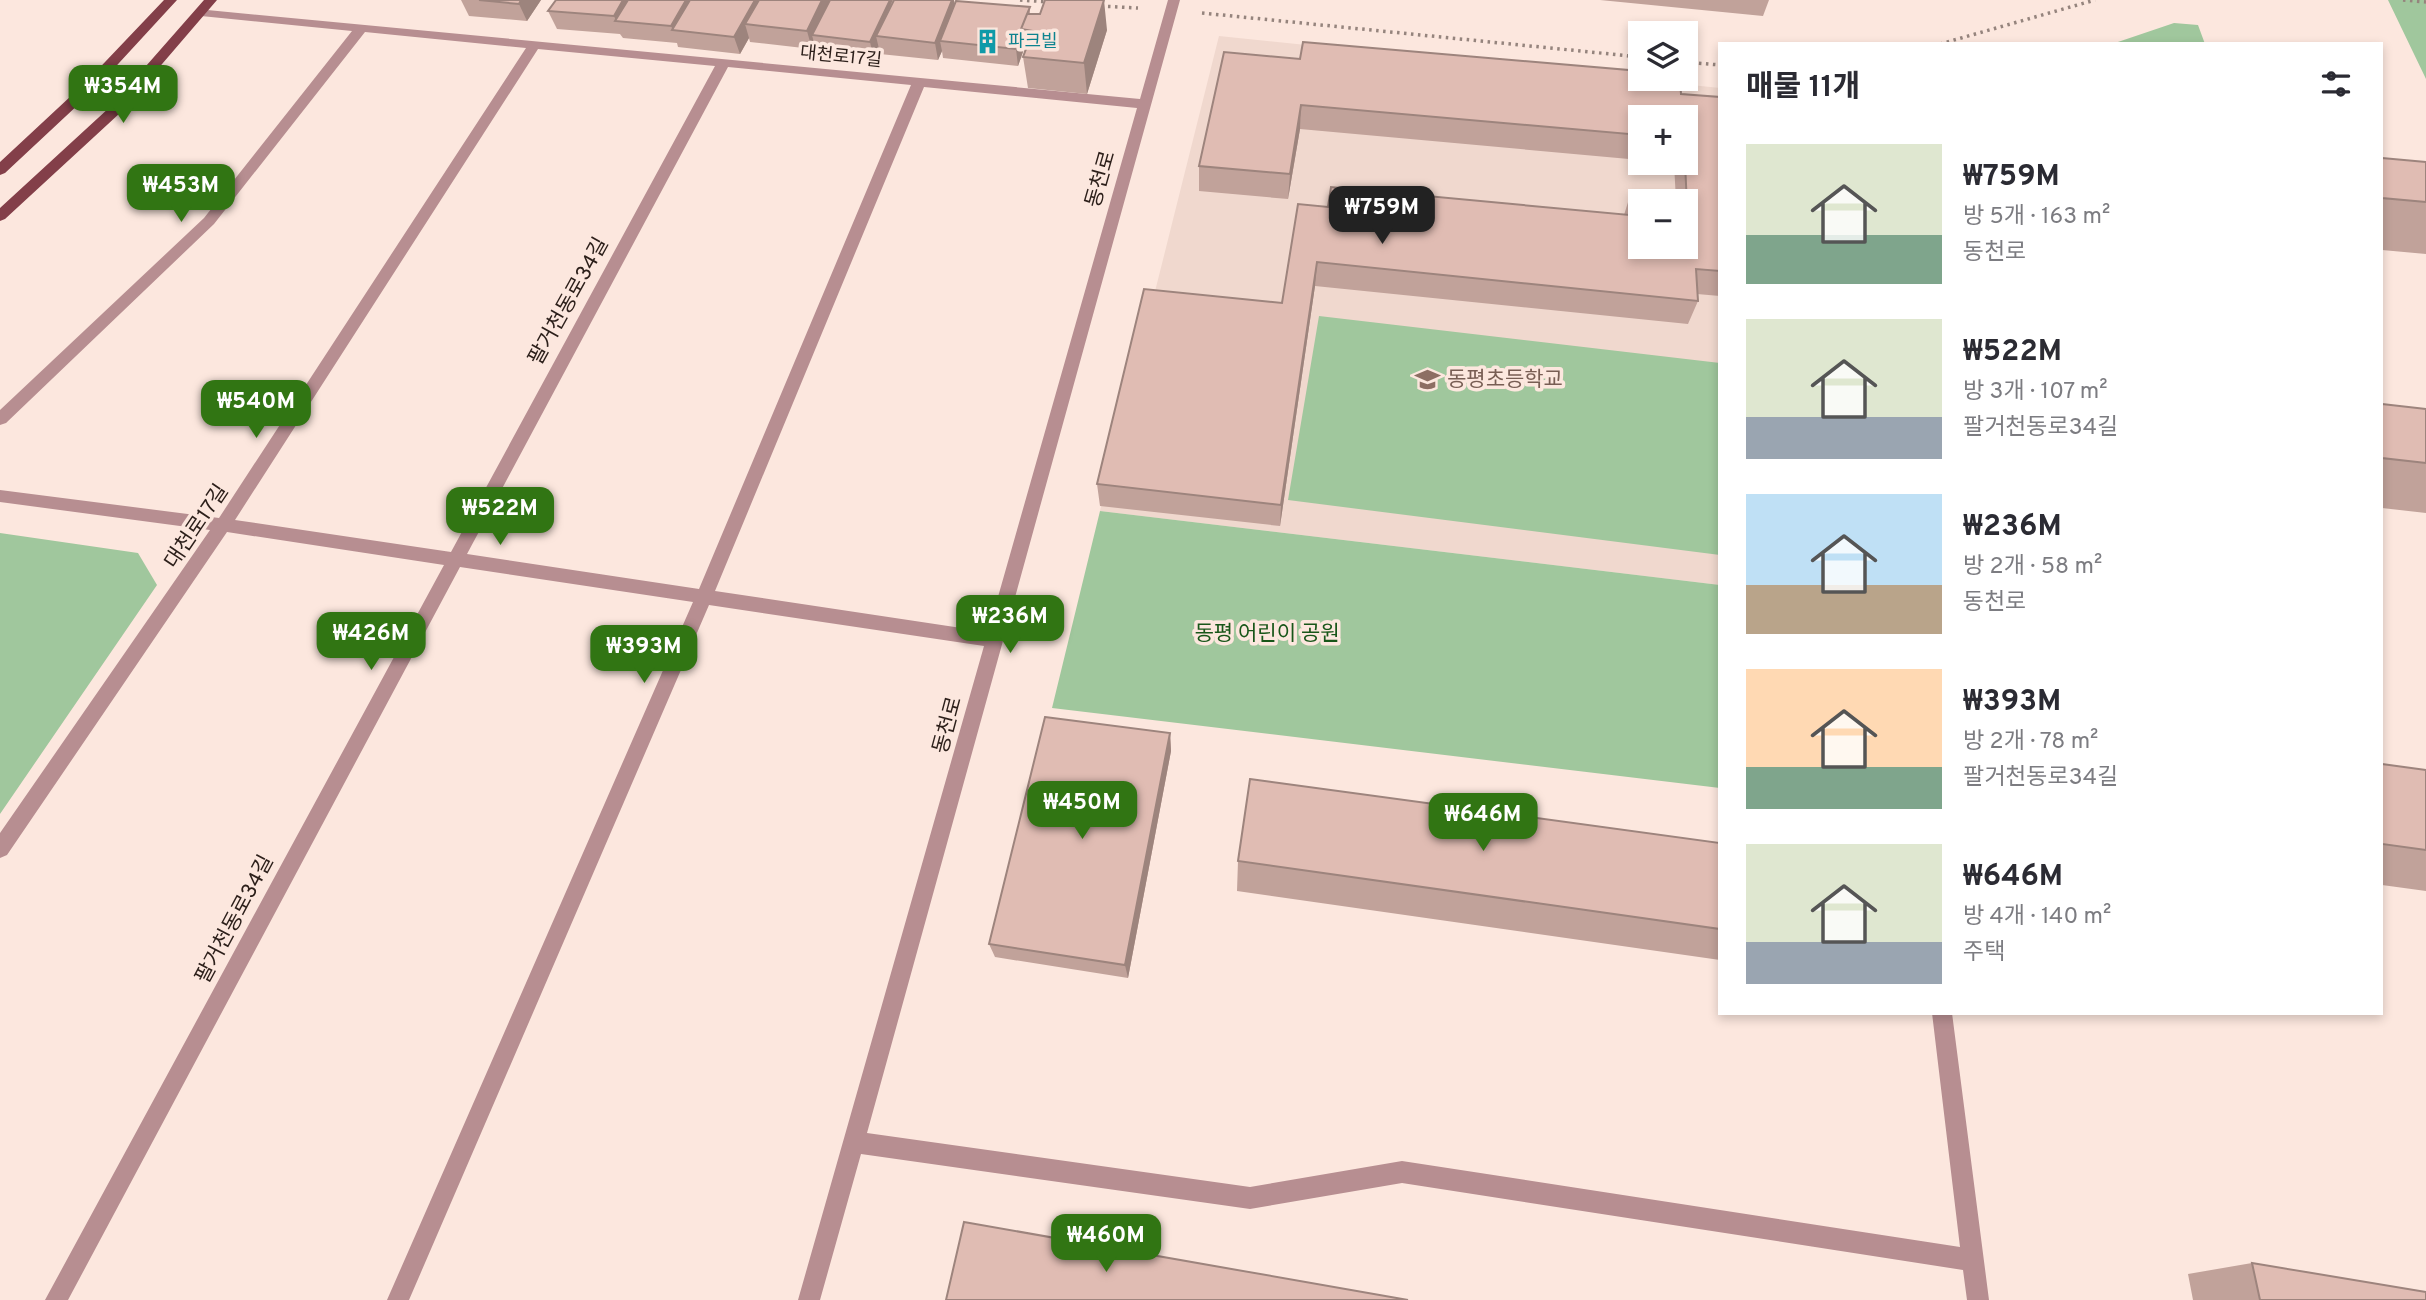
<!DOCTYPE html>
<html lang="ko">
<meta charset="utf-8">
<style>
:root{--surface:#fff;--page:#f7f7f7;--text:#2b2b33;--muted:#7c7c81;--accent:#317513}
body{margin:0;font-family:Overpass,"Noto Sans KR",sans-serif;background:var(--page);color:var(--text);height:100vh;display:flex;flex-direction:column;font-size:26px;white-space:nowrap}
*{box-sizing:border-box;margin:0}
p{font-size:23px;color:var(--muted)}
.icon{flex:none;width:38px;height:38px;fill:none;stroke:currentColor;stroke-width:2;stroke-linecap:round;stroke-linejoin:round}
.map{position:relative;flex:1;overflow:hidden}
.drawer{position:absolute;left:1718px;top:42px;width:665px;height:973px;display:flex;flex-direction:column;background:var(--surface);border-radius:0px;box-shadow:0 4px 10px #0003}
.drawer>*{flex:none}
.controls{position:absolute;left:1628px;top:21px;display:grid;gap:14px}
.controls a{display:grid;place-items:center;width:70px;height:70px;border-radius:0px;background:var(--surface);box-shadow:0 4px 10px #0003;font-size:35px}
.price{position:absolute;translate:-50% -60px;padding:0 16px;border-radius:14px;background:var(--accent);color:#fff;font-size:23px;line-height:46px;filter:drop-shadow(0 2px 4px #0008)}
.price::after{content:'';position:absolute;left:50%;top:42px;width:21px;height:16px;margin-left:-10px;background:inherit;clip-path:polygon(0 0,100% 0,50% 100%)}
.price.current{background:#222;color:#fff}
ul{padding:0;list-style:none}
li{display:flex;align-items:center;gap:21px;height:175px;padding:0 28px}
li span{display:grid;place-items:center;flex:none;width:196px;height:140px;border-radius:0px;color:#555}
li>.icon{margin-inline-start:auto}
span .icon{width:84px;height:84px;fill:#fffc;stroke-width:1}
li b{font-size:30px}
h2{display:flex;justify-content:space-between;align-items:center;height:84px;padding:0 28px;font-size:30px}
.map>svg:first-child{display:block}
.education{fill:#f0d8ce;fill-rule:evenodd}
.green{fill:#a0c79d}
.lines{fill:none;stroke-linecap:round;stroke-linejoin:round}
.path{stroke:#95847d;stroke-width:3.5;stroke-dasharray:2.5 4.5;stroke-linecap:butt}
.minor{fill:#b78e91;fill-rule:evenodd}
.major{fill:#833f49;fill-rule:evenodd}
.wall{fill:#c1a29a}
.shaded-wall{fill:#9d847d}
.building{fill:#e0bcb3;stroke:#9d847d;stroke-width:2}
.labels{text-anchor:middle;stroke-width:7;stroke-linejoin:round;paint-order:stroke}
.far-culture-label{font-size:18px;fill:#0d838f;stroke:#fce7de;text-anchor:start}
.far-street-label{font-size:18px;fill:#2d201b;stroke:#fce7de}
.street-label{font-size:21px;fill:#2d201b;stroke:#fce7de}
.education-label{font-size:21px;fill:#785e54;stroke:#fce7de;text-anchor:start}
.park-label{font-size:21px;fill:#185619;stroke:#fce7de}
</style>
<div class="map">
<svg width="2426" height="1300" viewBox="0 0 2426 1300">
<rect width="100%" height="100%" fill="#fce7de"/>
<path class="education" d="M 1219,36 L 1720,88 L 1720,585 L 1100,511 ZM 1640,117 L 1685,117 L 1685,163 L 1640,163 ZM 1640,201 L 1685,201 L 1685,247 L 1640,247 Z"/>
<path class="green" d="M 2388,0 L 2426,0 L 2426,79 Z
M 2174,23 L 2198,25 L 2205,44 L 2112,44 Z
M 1319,316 L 1720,363 L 1720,555 L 1288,500 Z
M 1100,511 L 1720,585 L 1720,788 L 1052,708 Z
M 0,533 L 138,553 L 157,585 L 0,814 Z"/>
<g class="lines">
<path class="path" d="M 1020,0 L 1050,2
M 2403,0 L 2426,2
M 1101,6 L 1138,8
M 1202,13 L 1640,57
M 1940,44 L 2095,0
M 1685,62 L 1720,65"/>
<path class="minor" d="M 1168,0 L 1180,0 L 867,1133 L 1250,1187 L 1402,1161 L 1960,1247 L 1932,1013 L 1952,1013 L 1989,1300 L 1967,1300 L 1963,1270 L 1402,1183 L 1250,1209 L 861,1154 L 820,1300 L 798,1300 L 984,646 L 709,605 L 409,1300 L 387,1300 L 693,602 L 460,567 L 68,1300 L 45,1300 L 444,565 L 227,532 L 7,855 L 0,858 L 0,833 L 210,530 L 0,502 L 0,490 L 219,518 L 526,48 L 365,32 L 214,224 L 6,423 L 0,425 L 0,410 L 204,218 L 352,31 L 201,16 L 197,15 L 197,9 L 1140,99 ZM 538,49 L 715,66 L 451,552 L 235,520 ZM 728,67 L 911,85 L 699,589 L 467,554 ZM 924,87 L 1137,108 L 988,632 L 715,591 Z"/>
<path class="major" d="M 164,0 L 177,0 L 96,88 L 5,173 L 0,175 L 0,162 L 86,82 Z
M 204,0 L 217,0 L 120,113 L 5,219 L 0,221 L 0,208 L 110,107 Z"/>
</g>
<path class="wall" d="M 461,0 L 541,0 L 527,21 L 469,16 Z
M 1600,0 L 1769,0 L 1763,16 Z
M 955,3 L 1030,7 L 1030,14 L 1107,30 L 1087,94 L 1028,88 L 1023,57 L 1024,54 L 1024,49 L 1018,66 L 943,58 L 942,51 L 938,60 L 880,54 L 879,49 L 874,59 L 817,52 L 814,43 L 812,49 L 750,42 L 749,38 L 740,54 L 678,47 L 677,43 L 623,38 L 620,34 L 557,29 L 548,11 Z
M 1224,52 L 1720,97 L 1720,296 L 1697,294 L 1698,301 L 1688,324 L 1315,286 L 1280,526 L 1100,506 L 1097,484 L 1282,303 L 1328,207 L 1624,215 L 1629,199 L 1685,247 L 1685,201 L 1676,201 L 1674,163 L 1667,163 L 1685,163 L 1685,117 L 1640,117 L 1640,160 L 1300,129 L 1288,199 L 1199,191 L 1199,166 Z
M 2382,158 L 2426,162 L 2426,254 L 2382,250 Z
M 2382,404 L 2426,409 L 2426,513 L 2382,508 Z
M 1170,733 L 1171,751 L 1128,978 L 995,957 L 989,944 Z
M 2382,764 L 2426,770 L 2426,891 L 2382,885 Z
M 1720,843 L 1720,960 L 1237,891 L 1238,861 Z
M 2252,1263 L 2426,1300 L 2193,1300 L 2188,1274 Z"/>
<path class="shaded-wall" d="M 521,0 L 541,0 L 527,21 L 519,4 Z
M 623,0 L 640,0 L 616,21 L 614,16 Z
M 686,0 L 703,0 L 673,30 L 671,26 Z
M 755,0 L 769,0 L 745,24 L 749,38 L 740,54 L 734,37 Z
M 822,0 L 832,0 L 812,35 L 814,43 L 812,49 L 807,31 Z
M 890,0 L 893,0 L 876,36 L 879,49 L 874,59 L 870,42 Z
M 952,0 L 954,0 L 957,14 L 940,41 L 942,51 L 938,60 L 935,43 Z
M 1104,0 L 1107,30 L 1087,94 L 1084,63 Z
M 1021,32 L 1024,49 L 1018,66 L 1016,49 Z
M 1301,105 L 1300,129 L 1288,199 L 1290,174 Z
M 1317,262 L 1315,286 L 1280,526 L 1281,505 Z
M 1170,733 L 1171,751 L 1128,978 L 1125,965 Z"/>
<path class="building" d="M 479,0 L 521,0 L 519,4 Z
M 556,0 L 623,0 L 614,16 L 548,11 Z
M 628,0 L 686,0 L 671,26 L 615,21 Z
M 690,0 L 755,0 L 734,37 L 672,30 Z
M 759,0 L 822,0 L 807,31 L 745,24 Z
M 830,0 L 890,0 L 870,42 L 812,35 Z
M 894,0 L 952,0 L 935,43 L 876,36 Z
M 1045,0 L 1104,0 L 1084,63 L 1023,57 L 1033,31 L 1021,29 L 1027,14 L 1040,14 Z
M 956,1 L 1030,7 L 1021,29 L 1021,32 L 1016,49 L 940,41 Z
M 1303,42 L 1640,71 L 1640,79 L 1680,79 L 1681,94 L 1720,97 L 1720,271 L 1696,269 L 1698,301 L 1317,262 L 1281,505 L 1097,484 L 1144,289 L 1282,303 L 1298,204 L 1328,207 L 1331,187 L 1629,215 L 1629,199 L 1649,201 L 1640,201 L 1640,247 L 1685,247 L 1685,205 L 1687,205 L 1685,163 L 1685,117 L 1640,117 L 1640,135 L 1301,105 L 1290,174 L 1199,166 L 1224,52 L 1300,59 Z
M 2382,158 L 2426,162 L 2426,202 L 2382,198 Z
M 2382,404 L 2426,409 L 2426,463 L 2382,458 Z
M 1045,717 L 1170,733 L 1125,965 L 989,944 Z
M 2382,764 L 2426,770 L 2426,850 L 2382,844 Z
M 1250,779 L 1720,843 L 1720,929 L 1238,861 Z
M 964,1222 L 1408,1300 L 946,1300 Z
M 2252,1263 L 2426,1292 L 2426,1300 L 2260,1300 Z"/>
<defs>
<symbol id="building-bare" viewBox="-9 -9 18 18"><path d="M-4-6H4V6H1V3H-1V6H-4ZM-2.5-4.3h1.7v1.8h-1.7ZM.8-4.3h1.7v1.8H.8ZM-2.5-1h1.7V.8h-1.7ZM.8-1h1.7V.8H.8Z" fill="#0f9aa8" stroke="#fce7de" stroke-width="2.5" paint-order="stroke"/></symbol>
<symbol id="school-bare" viewBox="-9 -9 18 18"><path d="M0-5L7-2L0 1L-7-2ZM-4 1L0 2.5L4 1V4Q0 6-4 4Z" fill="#8d6e63" stroke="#fce7de" stroke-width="2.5" paint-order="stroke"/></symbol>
</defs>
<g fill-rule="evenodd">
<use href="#building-bare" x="970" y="24" width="35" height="35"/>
<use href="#school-bare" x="1410" y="362" width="35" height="35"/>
</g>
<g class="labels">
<g class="far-culture-label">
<text x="1008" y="47">파크빌</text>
</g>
<g class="far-street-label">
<text transform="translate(841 56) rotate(6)" y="6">대천로17길</text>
</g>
<g class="street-label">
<text transform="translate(1100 179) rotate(-74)" y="7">동천로</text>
<text transform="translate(568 301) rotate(-61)" y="7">팔거천동로34길</text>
<text transform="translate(196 526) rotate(-56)" y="7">대천로17길</text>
<text transform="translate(947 725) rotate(-75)" y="7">동천로</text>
<text transform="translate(234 919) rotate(-62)" y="7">팔거천동로34길</text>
</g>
<g class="education-label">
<text x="1447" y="386">동평초등학교</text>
</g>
<g class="park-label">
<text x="1267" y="640">동평 어린이 공원</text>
</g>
</g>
</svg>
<div class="controls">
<a><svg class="icon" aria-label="layers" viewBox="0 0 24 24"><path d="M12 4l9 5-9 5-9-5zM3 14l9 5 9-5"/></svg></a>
<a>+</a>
<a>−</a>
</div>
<b class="price" style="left:123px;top:125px">₩354M</b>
<b class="price" style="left:181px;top:224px">₩453M</b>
<b class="price current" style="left:1382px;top:246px">₩759M</b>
<b class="price" style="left:256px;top:440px">₩540M</b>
<b class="price" style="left:500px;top:547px">₩522M</b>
<b class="price" style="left:1010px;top:655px">₩236M</b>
<b class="price" style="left:371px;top:672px">₩426M</b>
<b class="price" style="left:644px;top:685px">₩393M</b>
<b class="price" style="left:1082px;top:841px">₩450M</b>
<b class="price" style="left:1483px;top:853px">₩646M</b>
<b class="price" style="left:1106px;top:1274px">₩460M</b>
<section class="drawer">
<h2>매물 11개<svg class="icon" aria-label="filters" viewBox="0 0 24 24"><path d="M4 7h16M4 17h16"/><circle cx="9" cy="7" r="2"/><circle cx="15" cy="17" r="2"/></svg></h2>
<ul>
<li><span style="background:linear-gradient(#dfe7d0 65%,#7fa58c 0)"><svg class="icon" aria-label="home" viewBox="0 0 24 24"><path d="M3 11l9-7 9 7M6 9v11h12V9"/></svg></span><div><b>₩759M</b><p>방 5개 · 163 m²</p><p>동천로</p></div></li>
<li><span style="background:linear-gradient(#dfe7d0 70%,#9aa5b1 0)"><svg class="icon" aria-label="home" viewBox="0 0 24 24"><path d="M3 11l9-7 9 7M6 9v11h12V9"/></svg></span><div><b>₩522M</b><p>방 3개 · 107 m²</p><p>팔거천동로34길</p></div></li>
<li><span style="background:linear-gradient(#bfe0f5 65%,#b9a48a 0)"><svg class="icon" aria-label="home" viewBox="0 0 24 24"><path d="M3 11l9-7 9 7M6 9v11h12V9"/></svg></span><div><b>₩236M</b><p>방 2개 · 58 m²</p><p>동천로</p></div></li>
<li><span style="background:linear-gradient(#ffd9b3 70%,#7fa58c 0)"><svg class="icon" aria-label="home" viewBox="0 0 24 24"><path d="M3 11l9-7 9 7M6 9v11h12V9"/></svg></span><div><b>₩393M</b><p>방 2개 · 78 m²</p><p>팔거천동로34길</p></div></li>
<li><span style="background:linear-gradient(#dfe7d0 70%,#9aa5b1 0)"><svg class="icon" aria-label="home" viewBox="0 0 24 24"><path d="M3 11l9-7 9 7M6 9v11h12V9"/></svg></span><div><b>₩646M</b><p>방 4개 · 140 m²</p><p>주택</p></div></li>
</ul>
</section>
</div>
